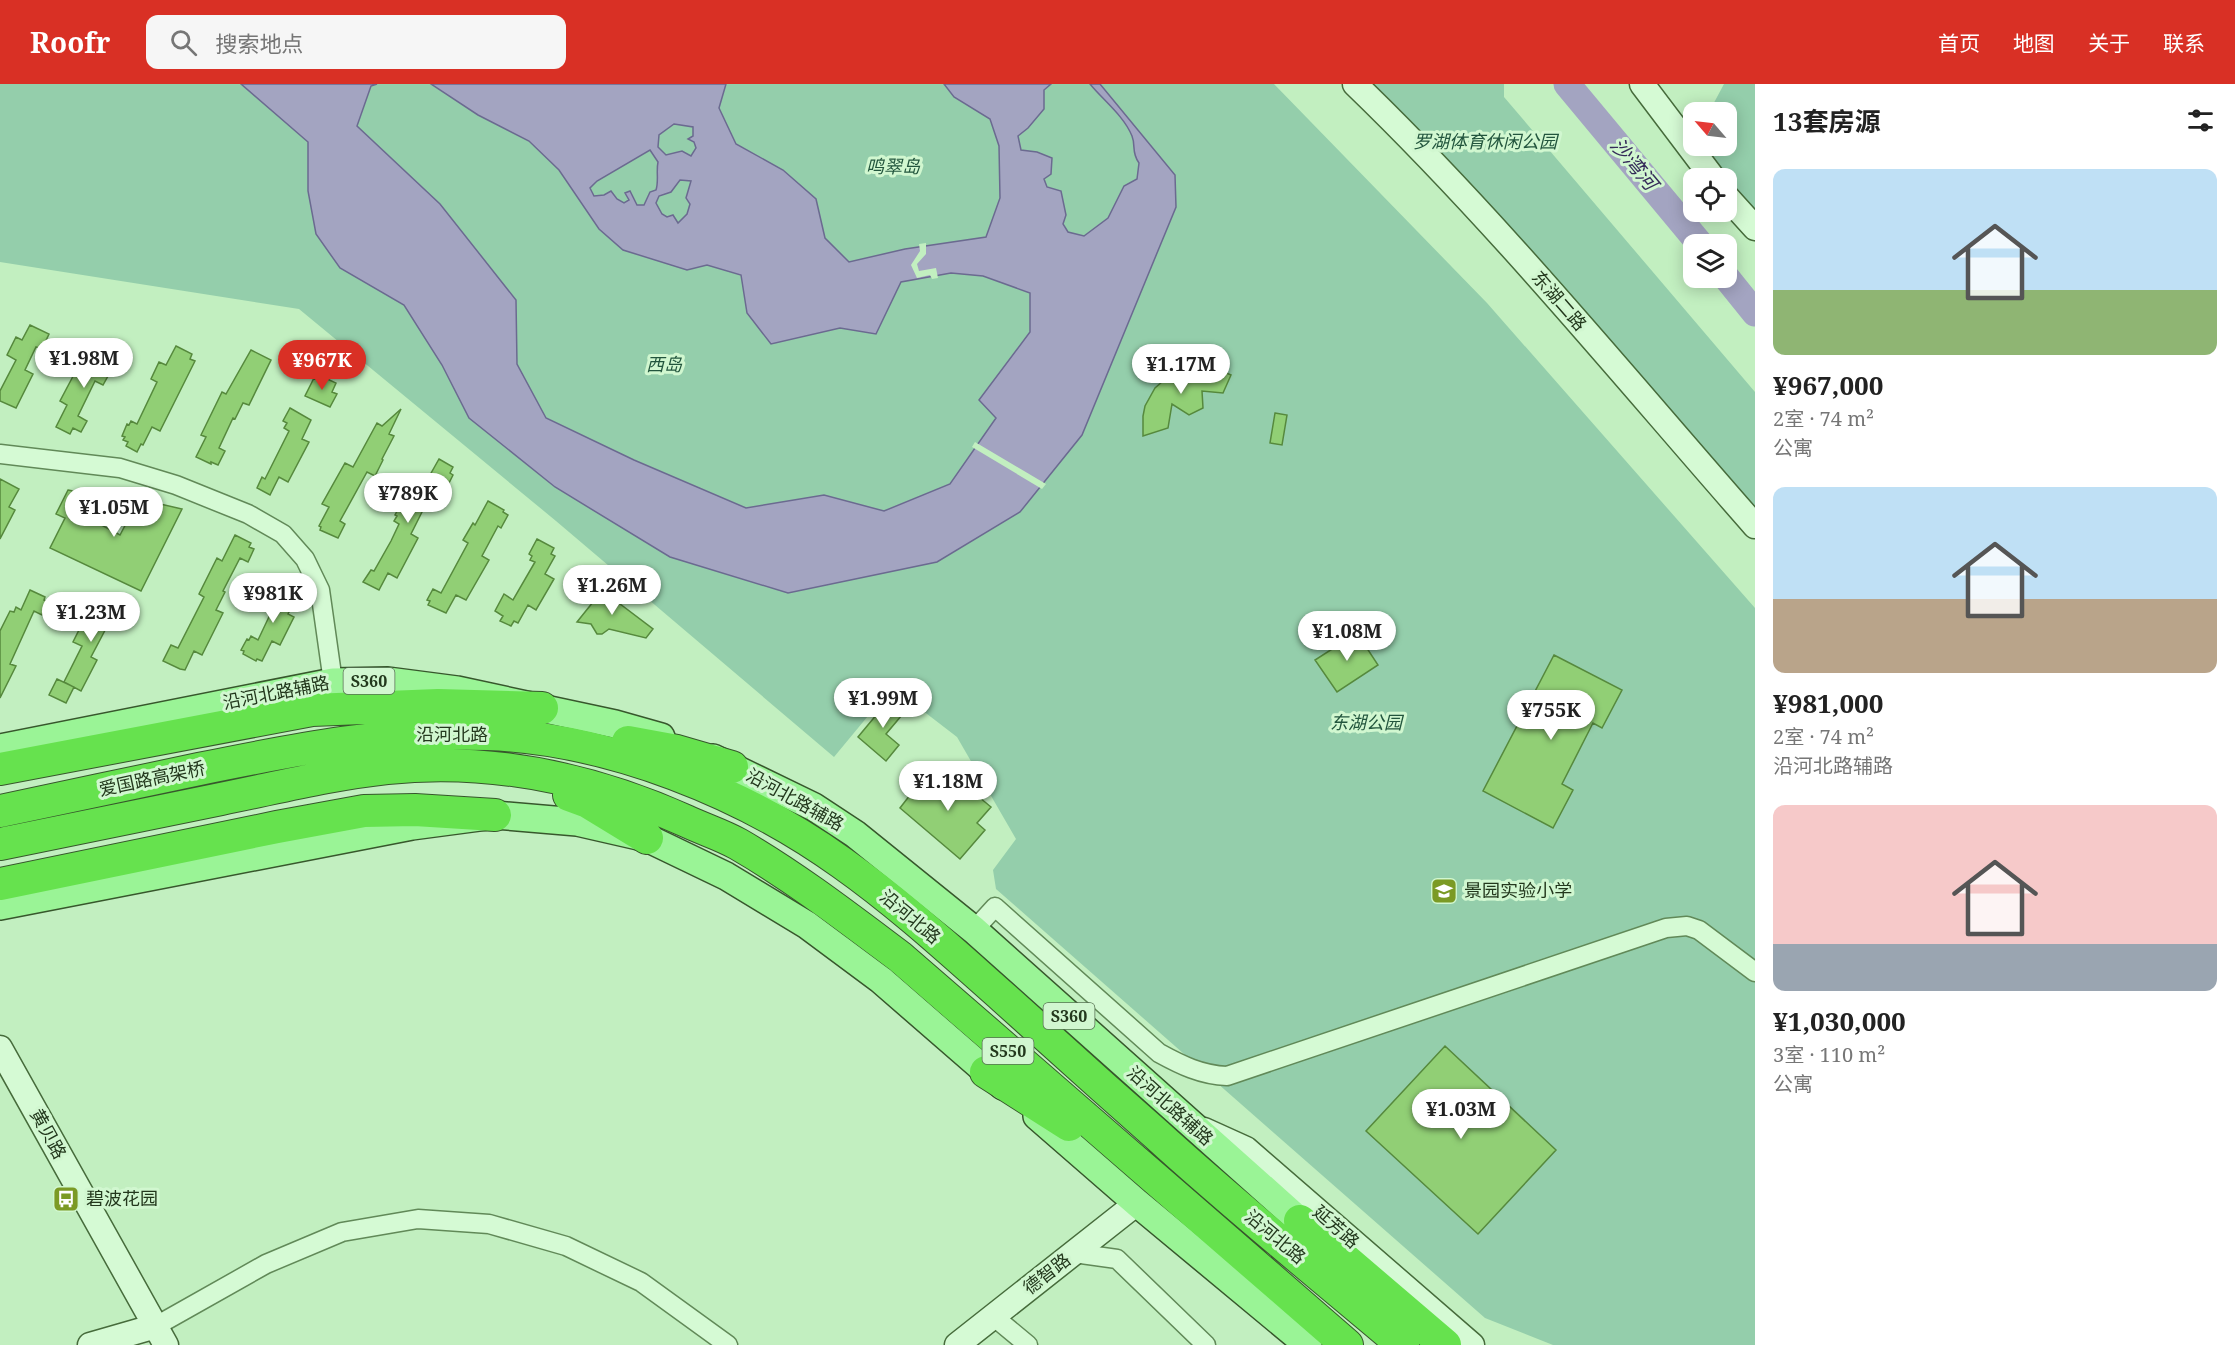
<!DOCTYPE html>
<html lang="zh">
<meta charset="utf-8">
<style>
:root{--surface:#fff;--page:#f6f6f6;--text:#222;--muted:#767676;--accent:#d93025}
body{margin:0;font-family:"Noto Serif","Noto Sans SC",serif;background:var(--page);color:var(--text);height:100vh;display:flex;flex-direction:column;font-size:22px;white-space:nowrap}
*{box-sizing:border-box;margin:0}
p{font-size:20px;color:var(--muted)}
.icon{flex:none;width:33px;height:33px;fill:none;stroke:currentColor;stroke-width:2;stroke-linecap:round;stroke-linejoin:round}
.map{position:relative;flex:1;overflow:hidden}
.side{display:flex;flex-direction:column;background:var(--surface);width:480px}
.side>*{flex:none}
.needle{width:39px;rotate:298deg}
.buttons{position:absolute;left:1683px;top:18px;display:grid;gap:12px}
.buttons a{display:grid;place-items:center;width:54px;height:54px;border-radius:12px;background:var(--surface);box-shadow:0 3px 15px #0003;font-size:30px}
.price{position:absolute;translate:-50% -51px;padding:0 14px;border-radius:21px;background:#fff;color:#222;font-size:20px;line-height:39px;filter:drop-shadow(0 2px 3px #0008)}
.price::after{content:'';position:absolute;left:50%;top:36px;width:18px;height:14px;margin-left:-9px;background:inherit;clip-path:polygon(0 0,100% 0,50% 100%)}
.price.selected{background:var(--accent);color:#fff}
ul{padding:0;list-style:none}
li{display:grid;align-content:center;gap:12px;height:318px;padding:0 18px}
li span{display:grid;place-items:center;height:186px;border-radius:12px;color:#555}
li>.icon{margin-inline-start:auto}
span .icon{width:108px;height:108px;fill:#fffc;stroke-width:1}
li b{font-size:26px}
h2{display:flex;justify-content:space-between;align-items:center;height:72px;padding:0 18px;font-size:26px}
header{display:flex;align-items:center;gap:36px;box-sizing:border-box;height:84px;padding:0 30px;background:var(--accent);color:#fff}
header strong{font-size:28px}
nav{display:flex;gap:33px;margin-inline-start:auto;font-size:21px}
.search{width:420px;height:54px;background:var(--page);display:flex;align-items:center;gap:15px;box-sizing:border-box;padding:0 21px;border-radius:12px;color:var(--muted);font-size:22px}
main{display:flex;flex:1;min-height:0}
.map>svg:first-child{display:block}
.green{fill:#94ceab}
.water{fill:#a3a4c1;stroke:#6b6a90;stroke-width:1.5;fill-rule:evenodd}
.pier{fill:#c2efc0}
.lines{fill:none;stroke-linecap:round;stroke-linejoin:round}
.river{stroke:#a3a4c1;stroke-width:27}
.building{fill:#91cf75;stroke:#56893d;stroke-width:1.5}
.street-casing{stroke:#618958;stroke-width:21}
.secondary-casing{stroke:#466b3b;stroke-width:27}
.primary-casing{stroke:#37572c;stroke-width:30}
.highway-casing{stroke:#37572c;stroke-width:34}
.street{stroke:#d5fad4;stroke-width:18}
.secondary{stroke:#d5fad4;stroke-width:24}
.primary{stroke:#9af496;stroke-width:27}
.highway{stroke:#66e24e;stroke-width:32}
.labels{text-anchor:middle;stroke-width:6;stroke-linejoin:round;paint-order:stroke}
.shield{fill:#d1f7d0;stroke:#577153;stroke-width:1.5}
.shield-label{font-size:16px;font-weight:bold;fill:#23381d}
.park-label{font-size:18px;font-style:italic;fill:#22553d;stroke:#d1f7d0}
.street-label{font-size:18px;fill:#23381d;stroke:#d1f7d0}
.poi-label{font-size:18px;fill:#23381d;stroke:#d1f7d0;text-anchor:start}
.water-label{font-size:20px;font-style:italic;fill:#352b59;stroke:#d1f7d0}
</style>
<header>
<strong>Roofr</strong>
<div class="search"><svg class="icon" aria-label="search" viewBox="0 0 24 24"><circle cx="10" cy="10" r="6"/><path d="M15 15l6 6"/></svg>搜索地点</div>
<nav><a>首页</a><a>地图</a><a>关于</a><a>联系</a></nav>
</header>
<main>
<div class="map">
<svg width="1755" height="1261" viewBox="0 0 1755 1261">
<rect width="100%" height="100%" fill="#c2efc0"/>
<path class="green" d="M 0,0 L 1274,0 L 1487,219 L 1755,524 L 1755,1261 L 1553,1261 L 1485,1234 L 996,805 L 993,786 L 1016,755 L 957,653 L 892,603 L 834,673 L 556,437 L 299,225 L 0,178 Z
M 1367,0 L 1504,0 L 1504,13 L 1755,308 L 1755,429 Z
M 1724,0 L 1755,0 L 1755,158 L 1726,128 L 1726,94 L 1708,94 L 1694,62 L 1726,62 L 1726,28 L 1709,28 Z"/>
<path class="water" d="M 241,0 L 377,0 L 371,2 L 357,42 L 440,120 L 516,216 L 517,280 L 546,334 L 634,376 L 746,424 L 824,411 L 884,427 L 950,400 L 996,334 L 979,316 L 1030,248 L 1030,209 L 983,192 L 951,189 L 901,198 L 876,250 L 840,244 L 771,260 L 747,229 L 741,191 L 707,181 L 687,186 L 623,166 L 599,145 L 559,86 L 529,57 L 478,31 L 431,0 L 726,0 L 719,24 L 736,60 L 783,86 L 816,115 L 825,154 L 849,178 L 905,165 L 986,153 L 1000,114 L 999,62 L 990,35 L 954,13 L 944,0 L 1051,0 L 1044,6 L 1044,25 L 1028,44 L 1018,52 L 1021,66 L 1037,68 L 1052,74 L 1051,90 L 1044,95 L 1047,103 L 1061,107 L 1066,131 L 1063,140 L 1068,148 L 1084,152 L 1108,134 L 1124,102 L 1137,95 L 1139,79 C 1131,68 1136,62 1132,52 C 1124,32 1103,16 1090,0 L 1100,0 L 1175,91 L 1176,123 L 1082,351 L 1020,428 L 937,478 L 788,509 L 670,473 L 555,403 L 469,334 L 442,281 L 404,221 L 340,184 L 316,150 L 308,107 L 308,58 ZM 674,40 L 693,43 L 693,52 L 688,55 L 694,58 L 696,64 L 691,72 L 682,67 L 666,71 L 658,63 L 659,51 ZM 650,66 L 658,78 C 656,87 659,97 656,106 L 650,108 L 644,121 L 637,121 L 630,107 L 625,109 L 629,116 L 624,119 L 617,115 L 611,107 L 604,111 L 594,112 L 590,104 L 597,97 ZM 680,96 L 691,97 L 686,114 L 690,120 L 687,130 L 678,139 L 673,131 L 667,133 L 662,130 L 656,119 L 659,112 L 671,108 Z"/>
<path class="pier" d="M 926,159 L 926,170 L 917,180 L 919,187 L 936,184 L 938,194 L 932,195 L 930,191 L 917,194 L 911,181 L 920,167 L 919,160 Z
M 975,358 L 1046,400 L 1042,405 L 972,363 Z"/>
<g class="lines">
<path class="river" d="M 1567,0 L 1700,160
M 1726,193 L 1755,229"/>
</g>
<path class="building" d="M 30,241 L 49,250 L 42,265 L 36,263 L 25,286 L 33,290 L 16,324 L 0,317 L 0,307 L 16,276 L 7,271 L 16,253 L 22,256 Z
M 176,262 L 192,270 L 190,275 L 195,277 L 160,347 L 152,343 L 143,361 L 141,360 L 137,368 L 126,362 L 128,358 L 123,356 L 125,353 L 122,352 L 127,340 L 129,341 L 131,337 L 137,340 L 157,298 L 151,295 L 159,278 L 166,281 Z
M 95,263 L 118,274 L 103,301 L 95,297 L 78,332 L 87,337 L 81,348 L 73,344 L 70,350 L 56,343 L 67,321 L 60,317 L 79,281 L 84,284 Z
M 251,266 L 271,276 L 249,321 L 243,319 L 235,335 L 233,334 L 219,364 L 225,367 L 218,381 L 211,378 L 211,380 L 196,373 L 206,353 L 201,351 L 222,308 L 226,310 Z
M 1197,282 L 1209,282 L 1231,291 L 1223,309 L 1202,307 L 1203,324 L 1189,331 L 1172,320 L 1168,344 L 1143,352 L 1143,332 L 1145,322 L 1155,304 L 1170,291 Z
M 323,293 L 336,299 L 332,308 L 337,310 L 330,323 L 305,312 L 314,294 L 321,297 Z
M 290,324 L 311,336 L 302,355 L 309,358 L 288,398 L 279,393 L 270,411 L 257,404 L 262,393 L 265,395 L 289,347 L 284,344 L 287,339 L 283,337 Z
M 401,325 L 389,350 L 394,352 L 382,375 L 383,376 L 375,392 L 367,388 L 340,437 L 345,440 L 338,454 L 320,446 L 321,443 L 319,442 L 329,423 L 322,420 L 345,379 L 353,383 L 377,339 L 382,342 Z
M 1275,329 L 1287,331 L 1282,361 L 1270,359 Z
M 439,375 L 453,383 L 450,389 L 453,391 L 447,403 L 439,399 L 427,418 L 411,450 L 418,454 L 397,494 L 388,489 L 379,506 L 363,498 L 371,486 L 374,487 L 391,457 L 399,440 L 394,437 L 397,432 L 395,431 L 416,392 L 426,398 Z
M 0,395 L 19,405 L 9,423 L 15,426 L 0,455 Z
M 68,406 L 104,413 L 92,436 L 120,451 L 139,415 L 182,425 L 141,507 L 50,464 L 65,434 L 56,430 Z
M 488,417 L 504,426 L 503,428 L 508,431 L 501,444 L 498,442 L 482,472 L 489,476 L 466,516 L 456,511 L 446,529 L 428,521 L 430,517 L 427,516 L 433,505 L 441,509 L 468,459 L 463,456 L 473,439 L 475,441 Z
M 235,451 L 251,459 L 249,463 L 254,465 L 248,478 L 240,474 L 223,507 L 225,508 L 216,526 L 223,529 L 202,571 L 194,567 L 185,586 L 180,585 L 163,577 L 171,561 L 178,564 L 204,513 L 199,510 L 217,474 L 222,477 Z
M 537,455 L 554,464 L 551,470 L 555,472 L 545,490 L 554,495 L 536,526 L 528,521 L 518,539 L 514,537 L 511,542 L 500,537 L 503,532 L 495,527 L 504,510 L 513,516 L 535,478 L 530,476 L 532,472 L 529,470 Z
M 277,499 L 298,511 L 288,530 L 294,533 L 280,561 L 272,557 L 262,577 L 257,575 L 256,577 L 243,570 L 244,567 L 241,566 L 247,555 L 249,556 L 251,552 L 258,556 L 276,518 L 269,515 Z
M 595,501 L 653,545 L 646,554 L 609,545 L 602,550 L 597,550 L 591,540 L 577,538 L 593,518 L 586,512 Z
M 30,506 L 45,513 L 44,516 L 48,518 L 42,531 L 34,527 L 10,580 L 16,582 L 0,614 L 0,547 L 10,527 L 14,528 L 16,523 L 21,526 Z
M 105,515 L 123,524 L 117,538 L 111,535 L 91,573 L 97,576 L 81,607 L 64,598 L 82,562 L 73,558 L 87,530 L 95,534 Z
M 1357,549 L 1378,581 L 1337,608 L 1315,576 Z
M 1554,571 L 1622,606 L 1602,644 L 1593,639 L 1562,700 L 1573,706 L 1553,744 L 1483,707 Z
M 57,595 L 74,603 L 66,619 L 49,611 Z
M 892,612 L 907,625 L 886,650 L 899,661 L 886,677 L 858,653 Z
M 945,685 L 991,723 L 977,739 L 985,746 L 960,775 L 900,724 L 924,693 L 933,701 Z
M 1445,962 L 1556,1066 L 1478,1150 L 1366,1047 Z"/>
<g class="lines">
<defs>
<path id="street" d="M 0,370 L 120,384 L 176,401 L 248,430 L 283,450 L 305,475 L 320,506 L 333,598
M 974,846 L 995,823 L 1159,969 C 1181,981 1201,991 1227,992 L 1666,844 L 1687,842 L 1699,846 L 1755,888
M 1074,1169 L 1117,1175 L 1206,1261
M 993,1232 L 1028,1261
M 156,1242 L 266,1180 L 342,1148 L 418,1135 L 489,1140 L 566,1162 L 641,1198 L 728,1261"/>
<path id="secondary" d="M 1355,0 C 1498,138 1624,293 1755,442
M 1642,0 L 1713,94
M 1726,112 L 1755,144
M 0,964 L 166,1261
M 1204,1046 L 1246,1065 L 1472,1261
M 90,1261 L 156,1242
M 957,1261 L 1137,1119"/>
<path id="primary" d="M 0,664 L 333,598 L 388,597 L 457,606 L 615,640 L 661,653
M 713,674 L 814,723 L 855,750 L 974,846 L 1300,1137 L 1313,1153
M 0,822 L 412,742 L 495,731 L 577,738 L 647,754 L 726,792 L 807,841 L 881,896 L 1003,1002
M 1037,1032 L 1137,1119 L 1308,1261"/>
<path id="highway" d="M 628,658 L 677,667 L 732,683
M 0,685 L 312,626 L 438,621 L 542,624
M 569,711 L 588,718 L 647,754
M 0,727 C 66,713 133,699 199,685 C 297,665 387,647 488,650 C 611,655 743,708 842,779 C 900,820 952,868 1004,914 C 1055,960 1105,1005 1156,1050 C 1236,1123 1320,1191 1403,1261
M 0,760 C 74,745 148,730 221,715 C 276,704 331,690 387,684 C 492,673 590,694 686,737 C 703,745 722,751 738,760 C 795,793 848,834 900,873 L 1347,1261
M 0,800 L 277,743 L 364,727 L 415,726 L 495,731
M 986,988 L 1069,1041
M 1300,1137 L 1445,1261"/>
</defs>
<use href="#street" class="street-casing"/>
<use href="#secondary" class="secondary-casing"/>
<use href="#primary" class="primary-casing"/>
<use href="#highway" class="highway-casing"/>
<use href="#street" class="street"/>
<use href="#secondary" class="secondary"/>
<use href="#primary" class="primary"/>
<use href="#highway" class="highway"/>
</g>
<defs>
<symbol id="school-square" viewBox="-11 -11 22 22"><rect x="-9" y="-9" width="18" height="18" rx="4" fill="#7b9a25" stroke="#d1f7d0"/><path d="M0-5L7-2L0 1L-7-2ZM-4 1L0 2.5L4 1V4Q0 6-4 4Z" fill="#fff"/></symbol>
<symbol id="bus-square" viewBox="-11 -11 22 22"><rect x="-9" y="-9" width="18" height="18" rx="4" fill="#7b9a25" stroke="#d1f7d0"/><path d="M-5-6H5V4H4V6H2V4H-2V6H-4V4H-5ZM-3.5-4V0h7V-4ZM-3.5 1.2v1.5H-2V1.2ZM2 1.2v1.5H3.5V1.2Z" fill="#fff"/></symbol>
</defs>
<g fill-rule="evenodd">
<use href="#school-square" x="1429" y="792" width="30" height="30"/>
<use href="#bus-square" x="51" y="1100" width="30" height="30"/>
</g>
<g class="labels">
<g class="shield">
<rect x="343.5" y="584" width="51" height="26" rx="4.5"/>
<rect x="1043.5" y="919" width="51" height="26" rx="4.5"/>
<rect x="982.5" y="954" width="51" height="26" rx="4.5"/>
</g>
<g class="shield-label">
<text x="369" y="603">S360</text>
<text x="1069" y="938">S360</text>
<text x="1008" y="973">S550</text>
</g>
<g class="park-label">
<text x="1485" y="64">罗湖体育休闲公园</text>
<text x="893" y="89">鸣翠岛</text>
<text x="664" y="287">西岛</text>
<text x="1366" y="645">东湖公园</text>
</g>
<g class="street-label">
<text transform="translate(1559 217) rotate(49)" y="6">东湖二路</text>
<text transform="translate(276 609) rotate(-11)" y="6">沿河北路辅路</text>
<text x="452" y="657">沿河北路</text>
<text transform="translate(152 695) rotate(-12)" y="6">爱国路高架桥</text>
<text transform="translate(795 716) rotate(29)" y="6">沿河北路辅路</text>
<text transform="translate(910 833) rotate(40)" y="6">沿河北路</text>
<text transform="translate(1170 1022) rotate(42)" y="6">沿河北路辅路</text>
<text transform="translate(48 1050) rotate(61)" y="6">黄贝路</text>
<text transform="translate(1336 1143) rotate(41)" y="6">延芳路</text>
<text transform="translate(1275 1153) rotate(40)" y="6">沿河北路</text>
<text transform="translate(1047 1190) rotate(-38)" y="6">德智路</text>
</g>
<g class="poi-label">
<text x="1464" y="813">景园实验小学</text>
<text x="86" y="1121">碧波花园</text>
</g>
<g class="water-label">
<text transform="translate(1634 80) rotate(50)" y="7">沙湾河</text>
</g>
</g>
</svg>
<div class="buttons">
<a><svg class="needle" viewBox="-14 -14 28 28"><path d="M0-13l5 13h-10z" fill="#e53935"/><path d="M0 13l5-13h-10z" fill="#767676"/></svg></a>
<a><svg class="icon" aria-label="locate" viewBox="0 0 24 24"><circle cx="12" cy="12" r="6"/><path d="M12 2v4M12 18v4M2 12h4M18 12h4"/></svg></a>
<a><svg class="icon" aria-label="layers" viewBox="0 0 24 24"><path d="M12 4l9 5-9 5-9-5zM3 14l9 5 9-5"/></svg></a>
</div>
<b class="price" style="left:84px;top:305px">¥1.98M</b>
<b class="price selected" style="left:322px;top:307px">¥967K</b>
<b class="price" style="left:1181px;top:311px">¥1.17M</b>
<b class="price" style="left:408px;top:440px">¥789K</b>
<b class="price" style="left:114px;top:454px">¥1.05M</b>
<b class="price" style="left:612px;top:532px">¥1.26M</b>
<b class="price" style="left:273px;top:540px">¥981K</b>
<b class="price" style="left:91px;top:559px">¥1.23M</b>
<b class="price" style="left:1347px;top:578px">¥1.08M</b>
<b class="price" style="left:883px;top:645px">¥1.99M</b>
<b class="price" style="left:1551px;top:657px">¥755K</b>
<b class="price" style="left:948px;top:728px">¥1.18M</b>
<b class="price" style="left:1461px;top:1056px">¥1.03M</b>
</div>
<section class="side">
<h2>13套房源<svg class="icon" aria-label="filters" viewBox="0 0 24 24"><path d="M4 7h16M4 17h16"/><circle cx="9" cy="7" r="2"/><circle cx="15" cy="17" r="2"/></svg></h2>
<ul>
<li><span style="background:linear-gradient(#bfe0f5 65%,#8fb573 0)"><svg class="icon" aria-label="home" viewBox="0 0 24 24"><path d="M3 11l9-7 9 7M6 9v11h12V9"/></svg></span><div><b>¥967,000</b><p>2室 · 74 m²</p><p>公寓</p></div></li>
<li><span style="background:linear-gradient(#bfe0f5 60%,#b9a48a 0)"><svg class="icon" aria-label="home" viewBox="0 0 24 24"><path d="M3 11l9-7 9 7M6 9v11h12V9"/></svg></span><div><b>¥981,000</b><p>2室 · 74 m²</p><p>沿河北路辅路</p></div></li>
<li><span style="background:linear-gradient(#f6c9c9 75%,#9aa5b1 0)"><svg class="icon" aria-label="home" viewBox="0 0 24 24"><path d="M3 11l9-7 9 7M6 9v11h12V9"/></svg></span><div><b>¥1,030,000</b><p>3室 · 110 m²</p><p>公寓</p></div></li>
</ul>
</section>
</main>
